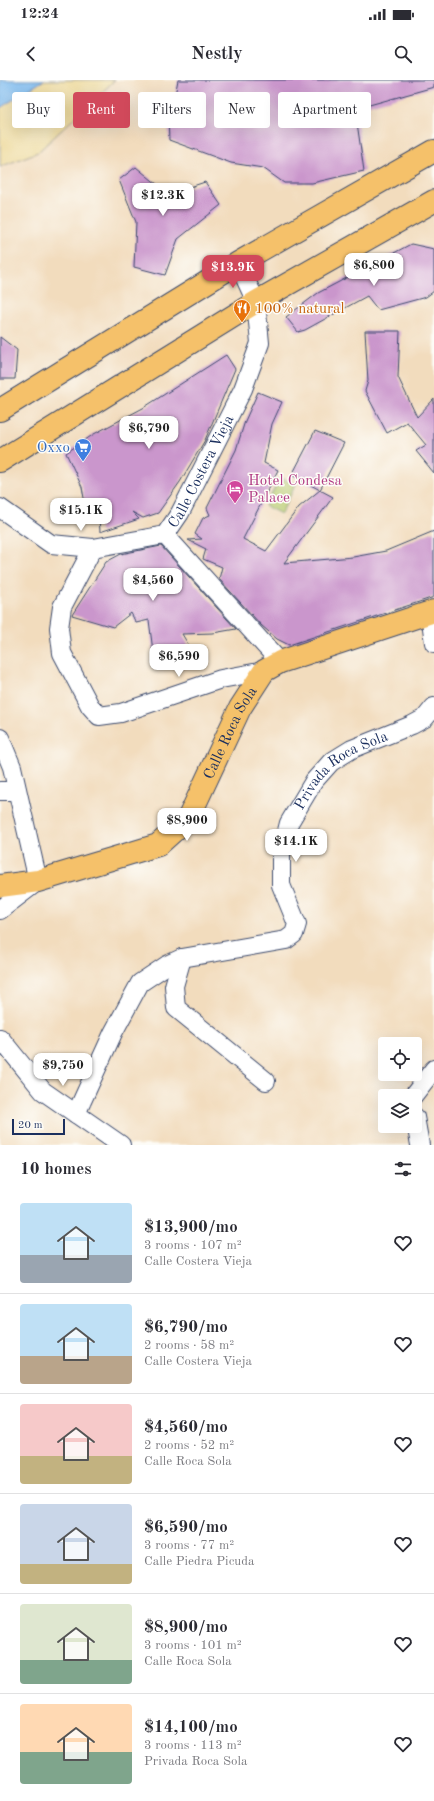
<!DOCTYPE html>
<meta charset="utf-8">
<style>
:root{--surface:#fff;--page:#f2f2f3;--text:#2b2b33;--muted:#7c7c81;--line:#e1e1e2;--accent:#d1495b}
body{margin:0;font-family:"Old Standard TT",serif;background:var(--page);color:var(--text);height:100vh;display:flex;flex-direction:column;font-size:15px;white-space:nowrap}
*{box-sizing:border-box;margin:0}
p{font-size:13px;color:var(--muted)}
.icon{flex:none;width:22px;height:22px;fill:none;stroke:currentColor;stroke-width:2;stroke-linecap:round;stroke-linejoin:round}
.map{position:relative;height:1065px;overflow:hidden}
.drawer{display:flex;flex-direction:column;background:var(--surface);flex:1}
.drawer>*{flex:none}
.hud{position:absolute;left:12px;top:12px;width:410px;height:36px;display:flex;gap:8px}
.fabs{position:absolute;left:378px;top:957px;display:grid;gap:8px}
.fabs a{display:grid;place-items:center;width:44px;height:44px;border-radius:4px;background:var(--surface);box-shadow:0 4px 16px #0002;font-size:20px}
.scale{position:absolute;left:12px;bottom:10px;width:53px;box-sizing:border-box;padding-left:4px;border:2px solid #1b2f5e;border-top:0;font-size:11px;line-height:14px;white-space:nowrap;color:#1b2f5e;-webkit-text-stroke:3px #fdfcf7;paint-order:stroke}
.price{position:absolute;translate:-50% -34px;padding:0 9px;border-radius:8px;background:#fff;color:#222;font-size:13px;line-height:26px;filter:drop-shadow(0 1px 2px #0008)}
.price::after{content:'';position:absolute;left:50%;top:24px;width:12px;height:9px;margin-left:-6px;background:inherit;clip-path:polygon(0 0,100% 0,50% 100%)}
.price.on{background:var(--accent);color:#fff}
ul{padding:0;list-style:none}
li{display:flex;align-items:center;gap:12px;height:100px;padding:0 20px}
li+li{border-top:1px solid var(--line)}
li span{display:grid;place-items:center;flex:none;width:112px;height:80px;border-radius:4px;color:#555}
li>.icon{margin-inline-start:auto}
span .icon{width:48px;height:48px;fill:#fffc;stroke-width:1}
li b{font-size:17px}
h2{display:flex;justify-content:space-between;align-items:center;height:48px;padding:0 20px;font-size:17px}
.tag{padding:0 14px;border-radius:4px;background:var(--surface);box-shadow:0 4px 16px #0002;font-size:14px;line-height:36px}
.tag.on{background:var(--accent);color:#fff}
.status{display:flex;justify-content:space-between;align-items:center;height:28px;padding:0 20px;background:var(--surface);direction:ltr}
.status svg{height:11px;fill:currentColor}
header{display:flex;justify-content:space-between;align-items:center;height:52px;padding:0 20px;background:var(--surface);font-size:18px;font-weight:600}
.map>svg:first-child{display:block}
.green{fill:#b6c86b;stroke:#687c64}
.sand{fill:#eeda9e;stroke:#84847e}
.water{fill:#7bbaef;stroke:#4b74a6}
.building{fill:#ca96cc}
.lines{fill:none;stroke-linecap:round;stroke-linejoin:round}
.minor-casing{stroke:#3b496c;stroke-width:20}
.major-casing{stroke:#3b496c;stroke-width:24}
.minor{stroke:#fff;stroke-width:18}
.major{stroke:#f5c16b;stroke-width:22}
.labels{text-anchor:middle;stroke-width:3;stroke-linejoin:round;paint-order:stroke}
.food-label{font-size:15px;fill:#c56008;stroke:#fdfcf7;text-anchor:start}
.shop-label{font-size:15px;fill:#366cbe;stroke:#fdfcf7;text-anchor:end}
.street-label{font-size:15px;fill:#1b2f5e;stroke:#fdfcf7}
.hotel-label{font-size:15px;fill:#b23c85;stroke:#fdfcf7;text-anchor:start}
</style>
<div class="status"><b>12:24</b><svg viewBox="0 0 49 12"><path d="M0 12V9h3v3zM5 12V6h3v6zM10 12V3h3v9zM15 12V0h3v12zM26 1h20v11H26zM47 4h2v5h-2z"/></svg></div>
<header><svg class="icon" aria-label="back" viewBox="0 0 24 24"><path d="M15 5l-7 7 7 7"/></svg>Nestly<svg class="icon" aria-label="search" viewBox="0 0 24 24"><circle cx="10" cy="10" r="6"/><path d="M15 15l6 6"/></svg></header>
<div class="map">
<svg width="434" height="1065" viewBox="0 0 434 1065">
<rect width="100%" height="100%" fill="#fdfcf7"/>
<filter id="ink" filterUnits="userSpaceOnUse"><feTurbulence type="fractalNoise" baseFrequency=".025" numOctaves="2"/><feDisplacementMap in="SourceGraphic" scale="8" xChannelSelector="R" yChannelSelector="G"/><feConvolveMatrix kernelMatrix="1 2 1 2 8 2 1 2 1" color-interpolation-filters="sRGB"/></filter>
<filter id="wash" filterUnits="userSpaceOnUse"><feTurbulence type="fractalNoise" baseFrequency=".012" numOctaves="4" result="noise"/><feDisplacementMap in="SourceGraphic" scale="16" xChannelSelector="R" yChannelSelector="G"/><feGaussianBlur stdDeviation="0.9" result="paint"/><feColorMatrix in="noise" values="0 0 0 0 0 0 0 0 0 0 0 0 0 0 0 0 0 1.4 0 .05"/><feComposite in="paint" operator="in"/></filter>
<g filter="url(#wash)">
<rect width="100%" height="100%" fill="#f2dcbd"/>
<path class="green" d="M 280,398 L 296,404 L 281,434 L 265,426 Z"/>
<path class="sand" d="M 44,0 L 115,0 L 38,72 L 0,87 L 0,28 Z"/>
<path class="water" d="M 0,0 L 44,0 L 0,28 Z"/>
<g id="blocks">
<path class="building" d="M 178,0 L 434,0 L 434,7 L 355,29 L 364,91 L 312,103 L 284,103 L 263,88 L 231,83 L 169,60 L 168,37 L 174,20 Z
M 136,87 L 169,114 L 205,102 L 221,125 L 178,159 L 165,195 L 134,187 L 136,142 L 119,100 Z
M 411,164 L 434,169 L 434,211 L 426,217 L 378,230 L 367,216 L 305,250 L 298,252 L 286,237 L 318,213 Z
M 365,251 L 400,251 L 398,297 L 417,337 L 434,319 L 434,393 L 416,371 L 426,365 L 407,342 L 387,353 L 365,311 L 368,301 Z
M 0,257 L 17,270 L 15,299 L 0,299 Z
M 226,275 L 235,289 L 205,360 L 180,402 L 158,433 L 143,438 L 132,432 L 139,439 L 100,452 L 99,437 L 87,435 L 82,407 L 66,373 L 94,354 L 143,328 Z
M 258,312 L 282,322 L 272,344 L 264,383 L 278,390 L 243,459 L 266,471 L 299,427 L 320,410 L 333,417 L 284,483 L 353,477 L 386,471 L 434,451 L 434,517 L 289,565 L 277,559 L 261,545 L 219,499 L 222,487 L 203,479 L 206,469 L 188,460 L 202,459 L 195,454 L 203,438 L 210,435 L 207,428 L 236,370 L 245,341 Z
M 315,351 L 344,363 L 320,410 L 292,395 Z
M 161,466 L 236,549 L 213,553 L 182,554 L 194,574 L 155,587 L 149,540 L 136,543 L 131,533 L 113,547 L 72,535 L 106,482 L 121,474 Z"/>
</g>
</g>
<g filter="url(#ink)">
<use href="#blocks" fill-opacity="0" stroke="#3b496c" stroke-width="1"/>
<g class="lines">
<defs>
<g id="minor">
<path id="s1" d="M 0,428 L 51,464 L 93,468 L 165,455 L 180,433 L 243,309 L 260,263 L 256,222 L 238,183"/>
<path d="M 165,455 L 280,582"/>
<path d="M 93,468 L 62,527 L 59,548 L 62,573 L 90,626 L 99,636 L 121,633 L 221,599 L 264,591"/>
<path d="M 430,533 L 434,563"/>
<path d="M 0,658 L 12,687 L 38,801 L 0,830"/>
<path d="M 0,711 L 17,711"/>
<path d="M 182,878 L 174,906 L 176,928 L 266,1001"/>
<path d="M 0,958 L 43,1011 L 121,1065"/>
<path d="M 413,1016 L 434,989"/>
<path id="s2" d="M 76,1034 L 113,953 L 140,903 L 167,885 L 182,878 L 286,860 L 294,854 L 297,844 L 281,805 L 281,774 L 289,743 L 314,701 L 331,682 L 352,669 L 412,645 L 425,638 L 434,627"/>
<path d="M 415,1037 L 420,1065"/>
</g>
<g id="major">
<path d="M 0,330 L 238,183 L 434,71"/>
<path d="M 0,381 L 256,222 L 434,121"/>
<path id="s3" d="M 0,806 L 38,801 L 158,765 L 189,737 L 240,628 L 264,591 L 280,582 L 434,531"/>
</g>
</defs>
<use href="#minor" class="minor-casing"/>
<use href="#major" class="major-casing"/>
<use href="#minor" class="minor"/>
<use href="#major" class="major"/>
</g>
</g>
<defs>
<symbol id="restaurant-pin" viewBox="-11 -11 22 30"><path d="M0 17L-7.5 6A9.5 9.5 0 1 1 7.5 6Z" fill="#e8710a" stroke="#fdfcf7"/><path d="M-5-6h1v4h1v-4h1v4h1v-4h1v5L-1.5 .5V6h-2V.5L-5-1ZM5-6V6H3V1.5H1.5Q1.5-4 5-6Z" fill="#fff"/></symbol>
<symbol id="supermarket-pin" viewBox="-11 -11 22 30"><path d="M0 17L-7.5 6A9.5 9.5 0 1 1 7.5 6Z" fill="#3f7fe0" stroke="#fdfcf7"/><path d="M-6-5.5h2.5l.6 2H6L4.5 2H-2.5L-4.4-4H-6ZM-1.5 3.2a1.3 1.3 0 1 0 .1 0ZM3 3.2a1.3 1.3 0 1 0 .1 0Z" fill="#fff"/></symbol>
<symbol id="hotel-pin" viewBox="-11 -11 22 30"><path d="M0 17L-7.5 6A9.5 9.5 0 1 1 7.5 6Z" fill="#d1479c" stroke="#fdfcf7"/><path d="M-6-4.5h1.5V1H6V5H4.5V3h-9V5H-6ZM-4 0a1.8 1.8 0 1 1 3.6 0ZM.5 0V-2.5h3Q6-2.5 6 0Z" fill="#fff"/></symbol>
</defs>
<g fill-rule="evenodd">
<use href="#restaurant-pin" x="232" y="218" width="20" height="27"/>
<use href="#supermarket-pin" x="73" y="357" width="20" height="27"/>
<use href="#hotel-pin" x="225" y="399" width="20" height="27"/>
</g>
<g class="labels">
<g class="food-label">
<text x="255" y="233">100% natural</text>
</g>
<g class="shop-label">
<text x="70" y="372">Oxxo</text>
</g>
<g class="street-label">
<text dy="5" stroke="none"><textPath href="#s1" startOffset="251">Calle Costera Vieja</textPath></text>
<text dy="5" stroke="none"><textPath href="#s3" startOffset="299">Calle Roca Sola</textPath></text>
<text dy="5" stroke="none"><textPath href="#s2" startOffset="503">Privada Roca Sola</textPath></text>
</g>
<g class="hotel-label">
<text x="248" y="405">Hotel Condesa<tspan x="248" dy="17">Palace</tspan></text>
</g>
</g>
</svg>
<div class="fabs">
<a><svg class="icon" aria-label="locate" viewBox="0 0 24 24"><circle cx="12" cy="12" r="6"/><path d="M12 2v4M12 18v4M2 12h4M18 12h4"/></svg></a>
<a><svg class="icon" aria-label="layers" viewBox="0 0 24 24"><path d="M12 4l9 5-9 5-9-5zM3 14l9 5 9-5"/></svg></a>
</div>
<div class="scale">20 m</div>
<b class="price" style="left:163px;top:137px">$12.3K</b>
<b class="price" style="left:374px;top:207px">$6,800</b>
<b class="price on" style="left:233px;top:209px">$13.9K</b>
<b class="price" style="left:149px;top:370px">$6,790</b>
<b class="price" style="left:81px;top:452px">$15.1K</b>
<b class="price" style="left:153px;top:522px">$4,560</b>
<b class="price" style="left:179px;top:598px">$6,590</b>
<b class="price" style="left:187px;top:762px">$8,900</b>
<b class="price" style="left:296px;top:783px">$14.1K</b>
<b class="price" style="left:63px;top:1007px">$9,750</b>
<div class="hud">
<a class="tag">Buy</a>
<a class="tag on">Rent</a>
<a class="tag">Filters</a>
<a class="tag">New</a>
<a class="tag">Apartment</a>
</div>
</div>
<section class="drawer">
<h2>10 homes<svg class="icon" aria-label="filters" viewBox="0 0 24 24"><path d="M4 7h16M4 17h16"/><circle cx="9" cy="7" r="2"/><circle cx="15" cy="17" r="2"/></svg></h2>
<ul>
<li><span style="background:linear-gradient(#bfe0f5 65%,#9aa5b1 0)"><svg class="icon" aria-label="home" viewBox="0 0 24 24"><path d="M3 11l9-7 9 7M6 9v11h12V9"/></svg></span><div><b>$13,900/mo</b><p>3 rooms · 107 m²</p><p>Calle Costera Vieja</p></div><svg class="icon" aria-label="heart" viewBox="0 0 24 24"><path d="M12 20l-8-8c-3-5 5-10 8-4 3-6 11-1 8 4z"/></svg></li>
<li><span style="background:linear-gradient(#bfe0f5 65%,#b9a48a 0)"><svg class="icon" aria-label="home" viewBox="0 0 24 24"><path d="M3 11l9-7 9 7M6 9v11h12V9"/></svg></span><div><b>$6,790/mo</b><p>2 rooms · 58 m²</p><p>Calle Costera Vieja</p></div><svg class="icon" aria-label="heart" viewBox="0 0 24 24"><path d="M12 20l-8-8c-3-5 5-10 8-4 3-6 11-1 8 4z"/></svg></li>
<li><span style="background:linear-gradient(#f6c9c9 65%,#c2b280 0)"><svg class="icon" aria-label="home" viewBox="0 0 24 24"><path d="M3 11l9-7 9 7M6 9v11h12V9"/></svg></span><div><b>$4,560/mo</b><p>2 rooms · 52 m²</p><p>Calle Roca Sola</p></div><svg class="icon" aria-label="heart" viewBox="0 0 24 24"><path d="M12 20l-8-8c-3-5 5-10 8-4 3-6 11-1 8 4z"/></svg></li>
<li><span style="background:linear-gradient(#c9d6e8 75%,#c2b280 0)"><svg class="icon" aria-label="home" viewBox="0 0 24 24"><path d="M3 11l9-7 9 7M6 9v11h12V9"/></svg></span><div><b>$6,590/mo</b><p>3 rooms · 77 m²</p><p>Calle Piedra Picuda</p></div><svg class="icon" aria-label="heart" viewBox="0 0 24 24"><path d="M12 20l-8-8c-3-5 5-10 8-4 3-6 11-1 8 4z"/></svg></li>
<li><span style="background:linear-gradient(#dfe7d0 70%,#7fa58c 0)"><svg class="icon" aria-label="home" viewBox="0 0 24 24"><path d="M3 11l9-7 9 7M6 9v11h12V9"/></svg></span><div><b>$8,900/mo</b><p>3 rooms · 101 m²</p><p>Calle Roca Sola</p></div><svg class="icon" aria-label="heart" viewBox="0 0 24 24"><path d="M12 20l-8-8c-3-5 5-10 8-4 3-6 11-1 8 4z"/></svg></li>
<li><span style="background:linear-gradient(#ffd9b3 60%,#7fa58c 0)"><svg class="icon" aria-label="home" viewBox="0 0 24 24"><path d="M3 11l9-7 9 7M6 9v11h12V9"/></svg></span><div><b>$14,100/mo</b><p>3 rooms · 113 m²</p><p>Privada Roca Sola</p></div><svg class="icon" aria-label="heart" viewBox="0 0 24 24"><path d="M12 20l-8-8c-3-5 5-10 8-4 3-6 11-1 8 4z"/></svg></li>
</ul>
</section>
